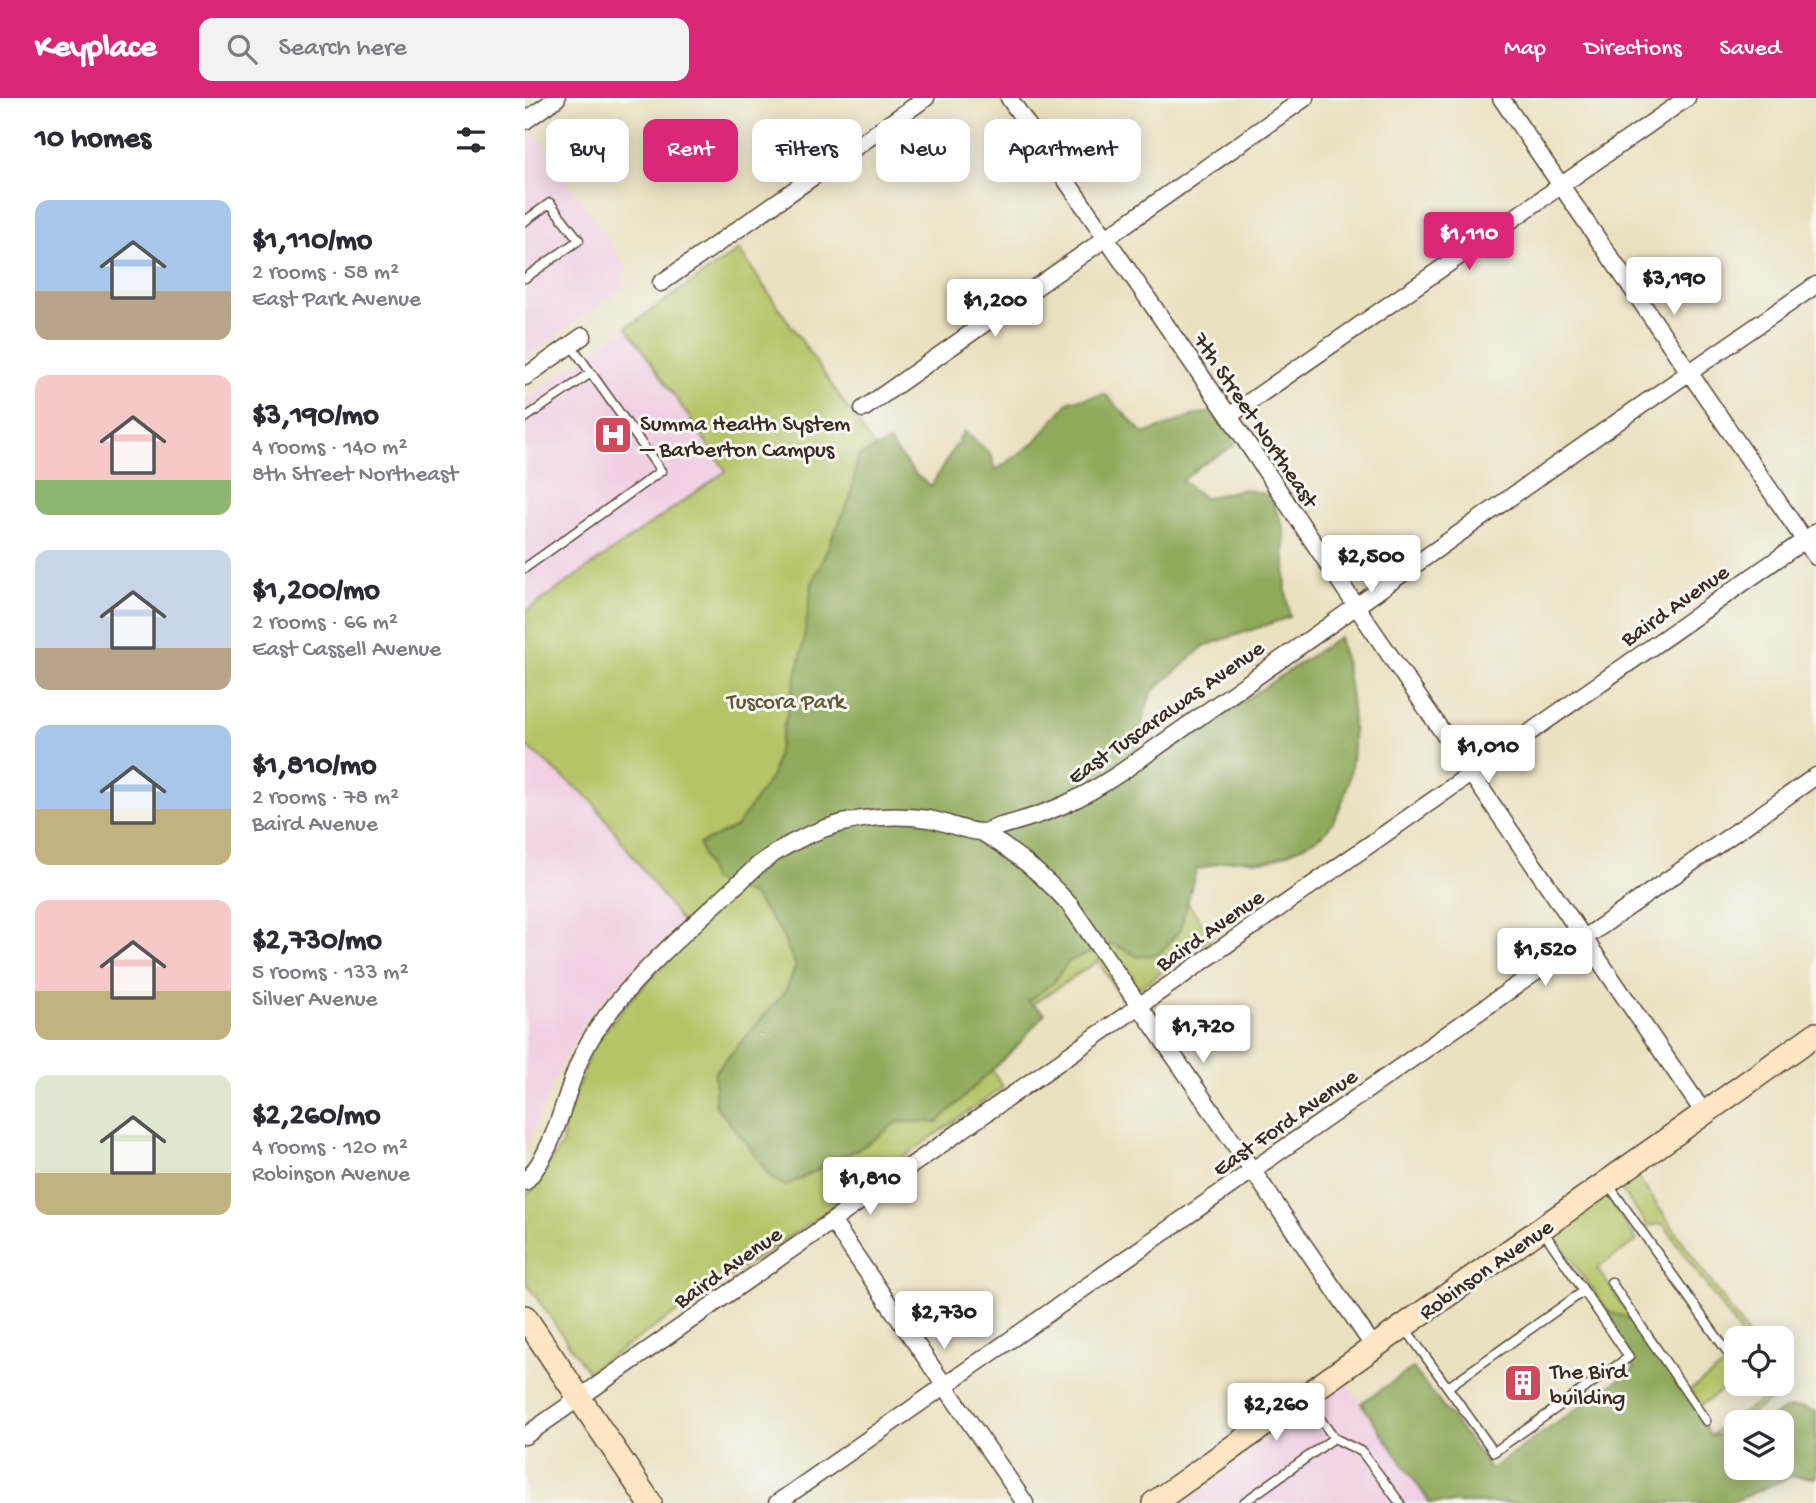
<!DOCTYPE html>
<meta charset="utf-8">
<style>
:root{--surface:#fff;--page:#f2f2f3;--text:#2b2b33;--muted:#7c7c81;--accent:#db2777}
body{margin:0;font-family:"Gochi Hand",sans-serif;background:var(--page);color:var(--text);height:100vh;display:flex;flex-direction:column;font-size:26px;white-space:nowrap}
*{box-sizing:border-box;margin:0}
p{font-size:23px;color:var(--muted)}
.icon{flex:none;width:38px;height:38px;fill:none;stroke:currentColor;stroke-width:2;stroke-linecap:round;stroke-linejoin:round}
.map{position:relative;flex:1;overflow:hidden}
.panel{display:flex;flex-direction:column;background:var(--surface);width:525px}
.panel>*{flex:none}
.hud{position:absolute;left:21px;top:21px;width:665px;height:63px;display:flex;gap:14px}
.buttons{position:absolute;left:1199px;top:1228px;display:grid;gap:14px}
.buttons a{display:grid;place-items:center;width:70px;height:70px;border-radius:14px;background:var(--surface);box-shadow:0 4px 18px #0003;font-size:35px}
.price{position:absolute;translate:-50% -60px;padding:0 16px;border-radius:7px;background:#fff;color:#222;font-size:23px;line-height:46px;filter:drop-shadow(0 2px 4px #0008)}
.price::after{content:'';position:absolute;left:50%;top:42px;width:21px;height:16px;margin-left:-10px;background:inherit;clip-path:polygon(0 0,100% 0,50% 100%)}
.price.selected{background:var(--accent);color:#fff}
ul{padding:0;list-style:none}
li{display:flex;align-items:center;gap:21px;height:175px;padding:0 35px}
li span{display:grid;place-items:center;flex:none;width:196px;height:140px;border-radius:14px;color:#555}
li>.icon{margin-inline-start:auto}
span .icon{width:84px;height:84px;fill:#fffc;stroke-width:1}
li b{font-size:30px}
h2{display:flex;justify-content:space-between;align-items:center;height:84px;padding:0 35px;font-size:30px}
.chip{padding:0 24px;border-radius:14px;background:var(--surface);box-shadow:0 4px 18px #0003;font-size:24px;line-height:63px}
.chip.selected{background:var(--accent);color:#fff}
header{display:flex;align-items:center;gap:42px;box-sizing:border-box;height:98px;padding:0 35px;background:var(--accent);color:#fff}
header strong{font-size:33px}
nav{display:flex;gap:38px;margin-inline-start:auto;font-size:24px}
.search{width:490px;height:63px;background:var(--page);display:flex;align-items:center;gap:18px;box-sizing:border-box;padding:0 24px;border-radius:14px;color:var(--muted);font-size:26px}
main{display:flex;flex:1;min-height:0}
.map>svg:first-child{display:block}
.built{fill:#f1d0e4}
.green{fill:#b5c466;stroke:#787742;stroke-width:2}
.forest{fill:#90aa5b;stroke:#666a3c;stroke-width:2}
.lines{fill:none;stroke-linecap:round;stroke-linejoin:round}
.service-casing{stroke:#554536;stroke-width:11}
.minor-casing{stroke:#554536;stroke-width:19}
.secondary-casing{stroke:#554536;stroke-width:26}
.service{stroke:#fff;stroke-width:8}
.minor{stroke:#fff;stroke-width:16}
.secondary{stroke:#fce6c4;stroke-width:23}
.labels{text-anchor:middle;stroke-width:6;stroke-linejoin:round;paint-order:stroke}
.street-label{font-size:23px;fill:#3b2a1e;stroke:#f6f6f2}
.poi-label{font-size:23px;fill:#3b2a1e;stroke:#f6f6f2;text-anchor:start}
.park-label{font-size:23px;fill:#605834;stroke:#f6f6f2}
</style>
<header>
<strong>Keyplace</strong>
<div class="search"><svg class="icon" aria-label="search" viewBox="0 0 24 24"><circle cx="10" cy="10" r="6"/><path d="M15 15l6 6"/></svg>Search here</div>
<nav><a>Map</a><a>Directions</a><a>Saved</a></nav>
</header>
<main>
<section class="panel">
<h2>10 homes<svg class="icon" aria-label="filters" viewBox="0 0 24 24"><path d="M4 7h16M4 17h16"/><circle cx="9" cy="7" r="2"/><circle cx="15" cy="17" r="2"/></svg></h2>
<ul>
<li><span style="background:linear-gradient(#a9c7e8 65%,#b9a48a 0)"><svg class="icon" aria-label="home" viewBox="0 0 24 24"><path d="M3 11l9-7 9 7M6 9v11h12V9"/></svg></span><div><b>$1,110/mo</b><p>2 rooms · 58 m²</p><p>East Park Avenue</p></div></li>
<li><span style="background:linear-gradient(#f6c9c9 75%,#8fb573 0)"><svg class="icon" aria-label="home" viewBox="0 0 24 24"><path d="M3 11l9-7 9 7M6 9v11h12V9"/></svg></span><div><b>$3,190/mo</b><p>4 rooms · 140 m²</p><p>8th Street Northeast</p></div></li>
<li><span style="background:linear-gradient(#c9d6e8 70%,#b9a48a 0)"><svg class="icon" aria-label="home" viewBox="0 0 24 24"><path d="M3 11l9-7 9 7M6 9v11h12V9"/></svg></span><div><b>$1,200/mo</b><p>2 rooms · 66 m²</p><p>East Cassell Avenue</p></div></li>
<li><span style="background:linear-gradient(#a9c7e8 60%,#c2b280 0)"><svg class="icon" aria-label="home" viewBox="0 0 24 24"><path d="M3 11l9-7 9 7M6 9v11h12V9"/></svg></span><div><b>$1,810/mo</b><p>2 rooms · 78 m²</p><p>Baird Avenue</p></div></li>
<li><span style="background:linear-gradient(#f6c9c9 65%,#c2b280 0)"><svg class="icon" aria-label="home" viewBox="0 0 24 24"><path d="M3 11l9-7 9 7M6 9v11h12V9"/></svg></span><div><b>$2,730/mo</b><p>5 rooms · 133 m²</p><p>Silver Avenue</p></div></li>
<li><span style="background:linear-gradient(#dfe7d0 70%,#c2b280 0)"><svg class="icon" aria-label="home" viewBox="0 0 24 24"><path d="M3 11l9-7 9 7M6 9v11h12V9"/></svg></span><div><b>$2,260/mo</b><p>4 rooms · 120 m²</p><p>Robinson Avenue</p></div></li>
</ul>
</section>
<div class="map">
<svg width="1291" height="1405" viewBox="0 0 1291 1405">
<rect width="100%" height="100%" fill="#f6f6f2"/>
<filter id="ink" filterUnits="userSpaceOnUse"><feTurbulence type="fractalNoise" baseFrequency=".0143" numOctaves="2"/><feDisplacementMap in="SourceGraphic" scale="14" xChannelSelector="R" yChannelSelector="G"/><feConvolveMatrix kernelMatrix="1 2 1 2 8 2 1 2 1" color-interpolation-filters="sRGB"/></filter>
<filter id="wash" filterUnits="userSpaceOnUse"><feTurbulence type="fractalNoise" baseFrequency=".00686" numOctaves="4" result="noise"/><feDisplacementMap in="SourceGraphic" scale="28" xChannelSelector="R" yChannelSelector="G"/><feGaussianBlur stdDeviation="1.57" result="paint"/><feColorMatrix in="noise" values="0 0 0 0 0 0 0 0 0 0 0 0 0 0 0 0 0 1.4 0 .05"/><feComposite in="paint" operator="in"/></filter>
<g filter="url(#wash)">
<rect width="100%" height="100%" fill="#eae1c0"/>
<path class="built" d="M 9,34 L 103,172 L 95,178 L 102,188 L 0,260 L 0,40 Z
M 102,229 L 201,373 L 0,514 L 0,301 Z
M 0,647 L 67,703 L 156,823 L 65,915 L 37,965 L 0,1050 Z
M 820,1282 L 905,1405 L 660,1405 Z"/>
<path class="green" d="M 214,152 L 687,840 L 597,901 L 573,863 L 449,945 L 478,989 L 292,1120 L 63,1274 L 0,1183 L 0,1098 L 9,1090 L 37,1046 L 40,1024 L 68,947 L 103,904 L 167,838 L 67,703 L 0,647 L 0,514 L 201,373 L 102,229 Z
M 1109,1074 L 1226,1241 L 1219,1241 L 1138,1126 L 1122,1128 L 1097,1092 L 1095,1084 Z
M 1077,1097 L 1084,1102 L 1112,1143 L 1072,1170 L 1170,1312 L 1185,1338 L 1253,1290 L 1251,1286 L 1257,1285 L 1261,1292 L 1211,1325 L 1211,1327 L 1180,1349 L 1029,1138 L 1027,1132 Z
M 1199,1268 L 1211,1283 L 1176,1307 L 1165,1292 Z"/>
<path class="forest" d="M 580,296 L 619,336 L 672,316 L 701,313 L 710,347 L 675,368 L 657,383 L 679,400 L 719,391 L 745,397 L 759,431 L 761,493 L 765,519 L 679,548 L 626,595 L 610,648 L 632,661 L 814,539 C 829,596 841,680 802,732 C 794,742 758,758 745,762 C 733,765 720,760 708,762 C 695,763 683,769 671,772 L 655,832 L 634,856 L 614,859 L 588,846 L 544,863 L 528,885 L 503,903 L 520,915 L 492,948 L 413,1024 L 373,1024 L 339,1048 L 261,1088 L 247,1081 L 219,1042 L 190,1007 L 190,974 L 260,894 L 271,868 L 255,833 L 227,797 L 187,782 L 174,746 L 211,729 L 247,678 L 277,553 L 287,485 L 325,400 L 333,359 L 364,344 L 391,377 L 406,388 L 439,333 L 466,356 L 471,372 L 508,346 L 545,303 Z
M 1082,1213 L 1106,1221 L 1162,1295 L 1185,1338 L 1211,1337 L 1211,1370 L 1256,1370 L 1256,1325 L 1238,1325 C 1257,1311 1268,1304 1291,1314 L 1291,1380 L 1267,1378 L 1205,1405 L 905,1405 L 836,1305 L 888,1270 L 966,1371 L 1109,1271 Z"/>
</g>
<g filter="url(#ink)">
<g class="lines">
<defs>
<path id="service" d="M 0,123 L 25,105 L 54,142 L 0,180
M 0,320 L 66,275
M 0,470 L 136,373 L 46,247
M 1083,1086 L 1211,1266
M 1086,1184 L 1181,1323
M 880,1230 L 969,1354 L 1104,1259 L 1018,1133
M 1225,1286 L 1228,1290
M 923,1289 L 1059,1193
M 809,1340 L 837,1354 L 875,1405
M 718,1405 L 809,1340 L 780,1300"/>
<path id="minor" d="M 484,0 L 704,318 L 831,508 L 1179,1015
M 976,0 L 1291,459
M 0,23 L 32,0
M 136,185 L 401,0
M 0,279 L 58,238
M 338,311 L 780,0
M 704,318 L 1162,0
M 458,735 C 492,755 519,778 545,807 L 849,1249
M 0,1084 C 38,1043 38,985 67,939 C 106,876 179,819 233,767 C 284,728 341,712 404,721 C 421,724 439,733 456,734 C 463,734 470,729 476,728 C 526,715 555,702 598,673 L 1075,336 L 1291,187
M 307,1123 L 500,1405
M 0,1338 L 1291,434
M 252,1405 L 1291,678"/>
<path id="secondary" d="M 0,1219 L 125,1405
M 629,1405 L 1291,936"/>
</defs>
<use href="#service" class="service-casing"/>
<use href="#minor" class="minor-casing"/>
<use href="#secondary" class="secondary-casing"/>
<use href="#service" class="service"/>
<use href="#minor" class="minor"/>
<use href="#secondary" class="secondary"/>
</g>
</g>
<defs>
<symbol id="hospital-square" viewBox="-11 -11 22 22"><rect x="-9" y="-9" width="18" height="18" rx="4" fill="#d1495b" stroke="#f6f6f2"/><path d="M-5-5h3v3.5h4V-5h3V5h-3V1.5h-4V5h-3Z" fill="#fff"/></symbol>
<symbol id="building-square" viewBox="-11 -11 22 22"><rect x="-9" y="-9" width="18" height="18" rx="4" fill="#d1495b" stroke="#f6f6f2"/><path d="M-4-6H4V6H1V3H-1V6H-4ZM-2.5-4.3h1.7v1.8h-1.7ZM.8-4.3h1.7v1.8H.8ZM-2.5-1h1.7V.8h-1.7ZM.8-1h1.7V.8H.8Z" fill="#fff"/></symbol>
</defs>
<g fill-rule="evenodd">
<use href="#hospital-square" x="66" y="315" width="44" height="44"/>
<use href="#building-square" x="976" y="1263" width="44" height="44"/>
</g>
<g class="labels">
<g class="street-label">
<text transform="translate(732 321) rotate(56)" y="8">7th Street Northeast</text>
<text transform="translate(1149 506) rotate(-35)" y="8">Baird Avenue</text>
<text transform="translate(640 613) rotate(-35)" y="8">East Tuscarawas Avenue</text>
<text transform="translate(684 831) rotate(-35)" y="8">Baird Avenue</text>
<text transform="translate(759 1023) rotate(-35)" y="8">East Ford Avenue</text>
<text transform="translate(202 1168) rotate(-35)" y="8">Baird Avenue</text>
<text transform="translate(960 1170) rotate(-35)" y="8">Robinson Avenue</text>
</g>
<g class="poi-label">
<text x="115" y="332">Summa Health System<tspan x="115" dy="26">– Barberton Campus</tspan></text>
<text x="1025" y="1280">The Bird<tspan x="1025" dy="26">building</tspan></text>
</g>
<g class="park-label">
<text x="261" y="610">Tuscora Park</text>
</g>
</g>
</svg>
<div class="buttons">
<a><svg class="icon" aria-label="locate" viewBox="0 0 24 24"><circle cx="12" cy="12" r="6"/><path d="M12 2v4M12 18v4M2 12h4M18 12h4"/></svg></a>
<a><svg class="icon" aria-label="layers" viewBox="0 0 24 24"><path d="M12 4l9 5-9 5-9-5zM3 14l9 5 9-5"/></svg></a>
</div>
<b class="price selected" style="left:944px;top:174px">$1,110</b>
<b class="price" style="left:1149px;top:219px">$3,190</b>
<b class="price" style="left:470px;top:241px">$1,200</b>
<b class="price" style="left:846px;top:497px">$2,500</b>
<b class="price" style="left:963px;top:687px">$1,010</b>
<b class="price" style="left:1020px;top:890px">$1,520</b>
<b class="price" style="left:678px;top:967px">$1,720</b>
<b class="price" style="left:345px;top:1119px">$1,810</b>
<b class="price" style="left:419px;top:1253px">$2,730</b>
<b class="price" style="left:751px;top:1345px">$2,260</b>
<div class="hud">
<a class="chip">Buy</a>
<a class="chip selected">Rent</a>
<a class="chip">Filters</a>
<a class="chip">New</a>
<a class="chip">Apartment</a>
</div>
</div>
</main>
